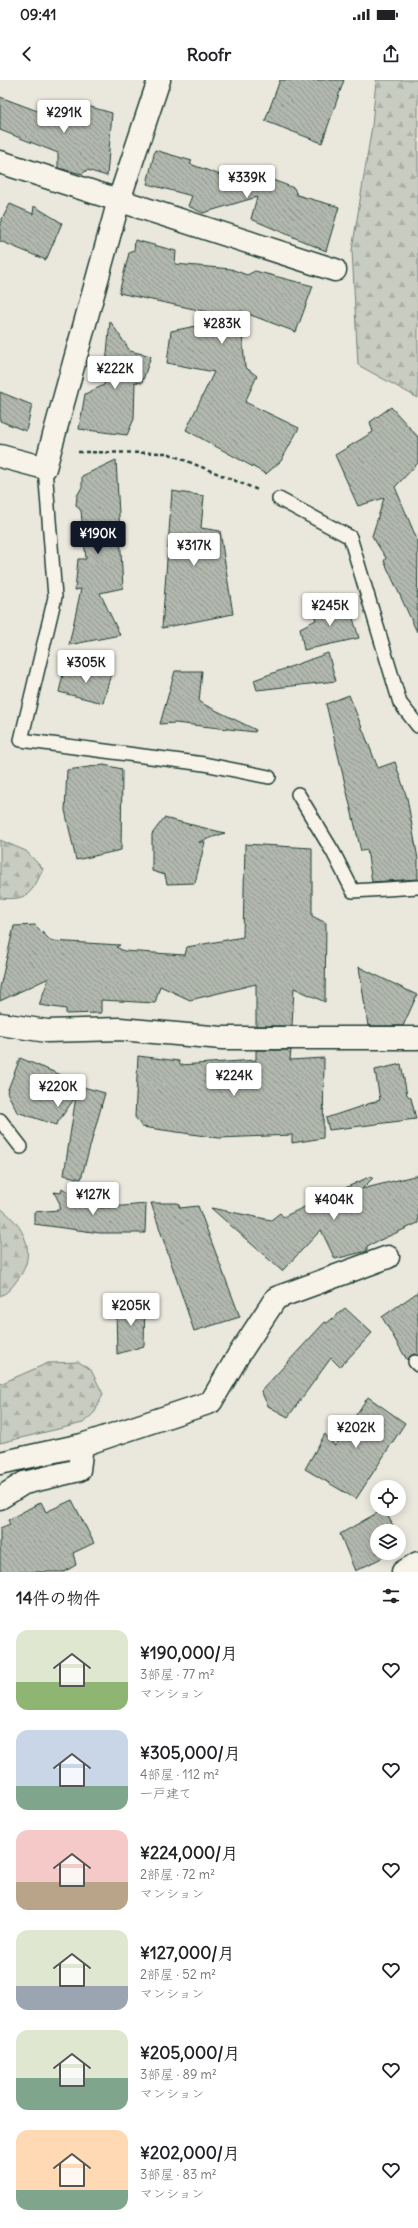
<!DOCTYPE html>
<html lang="ja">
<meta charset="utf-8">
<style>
:root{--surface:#fff;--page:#f6f6f6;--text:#202124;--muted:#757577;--accent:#111827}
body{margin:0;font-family:Delius,"Klee One",sans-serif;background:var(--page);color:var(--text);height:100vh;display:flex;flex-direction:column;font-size:15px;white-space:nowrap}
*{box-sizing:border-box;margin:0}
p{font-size:13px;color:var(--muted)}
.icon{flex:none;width:22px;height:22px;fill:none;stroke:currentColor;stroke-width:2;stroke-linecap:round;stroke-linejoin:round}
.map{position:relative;height:1492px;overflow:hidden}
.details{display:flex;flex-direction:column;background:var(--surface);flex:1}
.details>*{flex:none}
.controls{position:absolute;left:370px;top:1400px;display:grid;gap:8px}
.controls a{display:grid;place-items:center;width:36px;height:36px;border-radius:50%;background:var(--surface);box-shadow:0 2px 10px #0003;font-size:20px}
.price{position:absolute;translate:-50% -34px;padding:0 9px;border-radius:4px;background:#fff;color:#222;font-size:13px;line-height:26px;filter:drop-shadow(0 1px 2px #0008)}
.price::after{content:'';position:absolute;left:50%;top:24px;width:12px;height:9px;margin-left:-6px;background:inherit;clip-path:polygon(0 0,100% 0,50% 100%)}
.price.on{background:var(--accent);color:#fff}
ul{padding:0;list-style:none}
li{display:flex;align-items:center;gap:12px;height:100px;padding:0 16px}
li span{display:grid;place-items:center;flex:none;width:112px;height:80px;border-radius:12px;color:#555}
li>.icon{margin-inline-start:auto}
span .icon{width:48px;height:48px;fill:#fffc;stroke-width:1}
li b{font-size:17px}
h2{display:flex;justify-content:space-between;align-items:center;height:48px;padding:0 16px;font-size:17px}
.status{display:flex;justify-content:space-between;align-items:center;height:28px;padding:0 20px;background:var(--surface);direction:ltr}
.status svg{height:11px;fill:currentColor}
header{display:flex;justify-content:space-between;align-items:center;height:52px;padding:0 16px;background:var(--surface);font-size:18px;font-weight:800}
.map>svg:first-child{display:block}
.forest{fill:url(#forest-firs);stroke:#74847a}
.building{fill:url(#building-back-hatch);stroke:#1f3d34}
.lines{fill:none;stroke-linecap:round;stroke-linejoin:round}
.lane-casing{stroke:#1f3d34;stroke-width:16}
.street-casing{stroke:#1f3d34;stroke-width:25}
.path{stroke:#1f3d34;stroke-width:2.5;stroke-dasharray:4 3;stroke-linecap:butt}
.lane{stroke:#f7f3e8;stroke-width:13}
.street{stroke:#f7f3e8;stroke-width:22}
</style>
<div class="status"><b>09:41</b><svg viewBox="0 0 49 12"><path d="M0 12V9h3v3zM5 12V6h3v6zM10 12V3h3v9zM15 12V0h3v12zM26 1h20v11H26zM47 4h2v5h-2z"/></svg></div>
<header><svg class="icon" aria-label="back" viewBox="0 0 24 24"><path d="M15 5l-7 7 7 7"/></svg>Roofr<svg class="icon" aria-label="share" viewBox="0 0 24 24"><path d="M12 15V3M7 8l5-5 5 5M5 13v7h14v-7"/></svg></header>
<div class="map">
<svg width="418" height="1492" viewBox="0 0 418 1492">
<defs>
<pattern id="forest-firs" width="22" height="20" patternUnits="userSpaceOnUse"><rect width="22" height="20" fill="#c8ccc1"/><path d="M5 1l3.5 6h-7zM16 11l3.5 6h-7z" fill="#abb0a6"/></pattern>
<pattern id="building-back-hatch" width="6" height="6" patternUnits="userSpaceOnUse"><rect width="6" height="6" fill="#b2b8ae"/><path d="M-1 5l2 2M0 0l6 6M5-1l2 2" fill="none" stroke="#90978e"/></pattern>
</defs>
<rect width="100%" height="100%" fill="#eae8dd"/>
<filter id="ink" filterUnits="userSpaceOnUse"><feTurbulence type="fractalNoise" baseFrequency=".025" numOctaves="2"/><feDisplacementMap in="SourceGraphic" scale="8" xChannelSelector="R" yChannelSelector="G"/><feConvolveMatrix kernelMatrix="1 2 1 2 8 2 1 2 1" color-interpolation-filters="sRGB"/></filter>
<g filter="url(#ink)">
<path class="forest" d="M 376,0 L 418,0 L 418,318 L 358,285 L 352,170 L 372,46 Z
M 0,760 L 26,771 L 43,789 C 32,813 28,821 0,818 Z
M 0,1128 C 24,1145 38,1173 18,1199 C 12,1207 9,1212 0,1216 Z
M 79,1282 L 91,1290 L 103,1314 L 95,1332 L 83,1343 L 0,1363 L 0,1304 L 48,1283 Z"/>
<path class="building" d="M 280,0 L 344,0 L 322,63 L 265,41 Z
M 0,17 L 67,42 L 73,22 L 112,33 L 107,96 L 87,90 L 82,94 L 58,88 L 58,73 L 0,50 Z
M 155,70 L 192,81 L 190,84 L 259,109 L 262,96 L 294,108 L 297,115 L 339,127 L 326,171 L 251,139 L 257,117 L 203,133 L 188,126 L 192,116 L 147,104 Z
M 10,124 L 33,134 L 34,126 L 62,143 L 46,180 L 0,161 L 0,143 Z
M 135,160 L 176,171 L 175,184 L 231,189 L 247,195 L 255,191 L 313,206 L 296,252 L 240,231 L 245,287 L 257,296 L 245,322 L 299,348 L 281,381 L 266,394 L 186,350 L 214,292 L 167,283 L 171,251 L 236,238 L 119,213 L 129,173 L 134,170 Z
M 110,241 L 130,271 L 151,276 L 142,303 L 135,302 L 134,339 L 127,355 L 79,349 L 85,314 L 104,305 Z
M 0,312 L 32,325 L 26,351 L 0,341 Z
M 391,327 L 418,357 L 418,383 L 395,407 L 418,462 L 417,552 L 384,481 L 386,478 L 372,456 L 384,418 L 358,426 L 335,375 L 373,352 L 370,342 Z
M 116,380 L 123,508 L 100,513 L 120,555 L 69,565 L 81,509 L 75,510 L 78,479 L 86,479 L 81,431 L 76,425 L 77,416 L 82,407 L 82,396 Z
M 172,411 L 204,416 L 201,448 L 220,451 L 233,534 L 162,548 Z
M 347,519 L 359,558 L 304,570 L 300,548 L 316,540 L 313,532 Z
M 328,573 L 336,601 L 257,610 L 254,600 Z
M 64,590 L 112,590 L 103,623 L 59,612 Z
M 175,591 L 202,591 L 199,622 L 256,650 L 255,652 L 175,643 L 160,644 Z
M 349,615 L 378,688 L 395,682 L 407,718 L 418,779 L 418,799 L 372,802 L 367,770 L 361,771 L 326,624 Z
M 104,685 L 122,689 L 121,770 L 76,780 L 65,730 L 67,690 Z
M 164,738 L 225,753 L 199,762 L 205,762 L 195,803 L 167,804 L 165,795 L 152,791 L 152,754 Z
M 245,764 L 312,768 L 312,836 L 326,843 L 325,922 L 294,908 L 292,946 L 256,946 L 256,904 L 190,920 L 160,906 L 155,923 L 101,920 L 101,933 L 66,934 L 66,929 L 39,925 L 49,898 L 0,921 L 0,907 L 14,846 L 35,845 L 51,861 L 120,865 L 116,867 L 124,871 L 185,875 L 187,867 L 243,857 Z
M 359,887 L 417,915 L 403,946 L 368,946 Z
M 256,970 L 291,970 L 290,980 L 324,978 L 323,1058 L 292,1063 L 292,1055 L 219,1058 L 142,1047 L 135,1037 L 138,976 L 179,981 L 180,985 L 256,980 Z
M 20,978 L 66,997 L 65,1002 L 105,1013 L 81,1099 L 64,1095 L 76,1016 L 56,1045 L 17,1032 L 7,1012 Z
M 401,984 L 407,1015 L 411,1018 L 416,1039 L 329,1050 L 326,1038 L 380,1020 L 375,990 Z
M 418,1095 L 418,1143 L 367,1166 L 367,1171 L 335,1179 L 321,1150 L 282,1191 L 211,1128 L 271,1140 L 280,1133 L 283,1137 L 371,1096 L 373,1098 L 362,1109 Z
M 62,1108 L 72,1115 L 101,1120 L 100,1128 L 146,1124 L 145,1153 L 100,1153 L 34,1144 L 34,1132 L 59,1130 L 60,1124 L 54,1112 L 61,1113 Z
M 151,1123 L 178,1123 L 180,1128 L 198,1126 L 240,1237 L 194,1251 Z
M 418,1212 L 418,1275 L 413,1274 L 407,1280 L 382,1237 Z
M 145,1220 L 144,1266 L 117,1274 L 116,1229 Z
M 345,1228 L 372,1253 L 340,1287 L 331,1278 L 288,1337 L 268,1326 L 261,1311 L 325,1242 L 327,1243 Z
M 368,1317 L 405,1343 L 356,1419 L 305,1389 L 325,1354 L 335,1366 Z
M 72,1420 L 94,1463 L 73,1473 L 76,1485 L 64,1492 L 0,1492 L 0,1448 L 10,1444 L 8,1440 L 41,1422 L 46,1432 Z
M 384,1429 L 396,1451 L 377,1451 L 377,1473 L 392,1473 L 355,1491 L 340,1454 Z"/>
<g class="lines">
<defs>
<path id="lane" d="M 45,388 L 55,517 L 21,660 L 204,684 L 269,697
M 279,419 L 350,457 L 400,623 L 418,646
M 298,714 L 333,772 L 353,811 L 418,807
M 0,1040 L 21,1067
M 415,1282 L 418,1285"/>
<path id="street" d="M 0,82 L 335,190
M 0,376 L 45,388 L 119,120 L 159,0
M 0,944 L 47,951 L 120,949 L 222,958 L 418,958
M 0,1383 L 82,1365
M 0,1418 L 24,1403 L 79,1390 L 82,1365 L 211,1322 L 238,1276 L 276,1218 L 388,1177
M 403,1492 L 418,1483"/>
</defs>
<use href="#lane" class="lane-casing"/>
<use href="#street" class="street-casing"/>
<path class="path" d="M 78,372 L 167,373 L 258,410"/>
<use href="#lane" class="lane"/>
<use href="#street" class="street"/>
</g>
</g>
</svg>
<div class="controls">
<a><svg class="icon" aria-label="locate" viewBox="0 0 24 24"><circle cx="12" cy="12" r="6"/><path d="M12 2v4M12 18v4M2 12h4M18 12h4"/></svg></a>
<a><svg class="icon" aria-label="layers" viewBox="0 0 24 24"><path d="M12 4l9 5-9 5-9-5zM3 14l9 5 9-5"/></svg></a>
</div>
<b class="price" style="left:64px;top:54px">¥291K</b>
<b class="price" style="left:247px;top:119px">¥339K</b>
<b class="price" style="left:222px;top:265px">¥283K</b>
<b class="price" style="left:115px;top:310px">¥222K</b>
<b class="price on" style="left:98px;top:475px">¥190K</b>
<b class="price" style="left:194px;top:487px">¥317K</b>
<b class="price" style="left:330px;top:547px">¥245K</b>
<b class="price" style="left:86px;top:604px">¥305K</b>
<b class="price" style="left:234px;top:1017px">¥224K</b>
<b class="price" style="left:58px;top:1028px">¥220K</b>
<b class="price" style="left:93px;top:1136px">¥127K</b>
<b class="price" style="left:334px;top:1141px">¥404K</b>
<b class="price" style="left:131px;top:1247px">¥205K</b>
<b class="price" style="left:356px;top:1369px">¥202K</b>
</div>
<section class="details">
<h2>14件の物件<svg class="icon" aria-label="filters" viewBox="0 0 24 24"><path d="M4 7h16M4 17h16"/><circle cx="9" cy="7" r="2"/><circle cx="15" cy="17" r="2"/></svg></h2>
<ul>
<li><span style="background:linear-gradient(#dfe7d0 65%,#8fb573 0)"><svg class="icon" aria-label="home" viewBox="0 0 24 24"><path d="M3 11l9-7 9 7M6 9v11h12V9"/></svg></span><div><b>¥190,000/月</b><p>3部屋 · 77 m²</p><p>マンション</p></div><svg class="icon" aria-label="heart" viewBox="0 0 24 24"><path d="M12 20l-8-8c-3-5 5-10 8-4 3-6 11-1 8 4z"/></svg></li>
<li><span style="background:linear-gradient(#c9d6e8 70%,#7fa58c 0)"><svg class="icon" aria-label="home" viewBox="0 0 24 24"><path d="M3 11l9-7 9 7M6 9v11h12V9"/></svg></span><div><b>¥305,000/月</b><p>4部屋 · 112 m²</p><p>一戸建て</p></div><svg class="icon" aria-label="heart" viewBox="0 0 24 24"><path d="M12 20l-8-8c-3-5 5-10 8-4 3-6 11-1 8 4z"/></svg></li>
<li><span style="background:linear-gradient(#f6c9c9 65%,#b9a48a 0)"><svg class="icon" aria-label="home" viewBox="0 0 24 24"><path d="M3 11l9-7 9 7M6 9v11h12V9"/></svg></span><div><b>¥224,000/月</b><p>2部屋 · 72 m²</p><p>マンション</p></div><svg class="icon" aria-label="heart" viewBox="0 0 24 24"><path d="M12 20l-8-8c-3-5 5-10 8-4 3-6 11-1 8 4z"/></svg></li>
<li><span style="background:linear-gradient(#dfe7d0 70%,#9aa5b1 0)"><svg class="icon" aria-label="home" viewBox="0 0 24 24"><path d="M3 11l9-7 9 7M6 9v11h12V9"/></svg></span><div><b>¥127,000/月</b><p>2部屋 · 52 m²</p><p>マンション</p></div><svg class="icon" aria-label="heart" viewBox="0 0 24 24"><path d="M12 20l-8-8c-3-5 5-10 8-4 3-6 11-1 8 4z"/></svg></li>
<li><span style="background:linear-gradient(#dfe7d0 60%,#7fa58c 0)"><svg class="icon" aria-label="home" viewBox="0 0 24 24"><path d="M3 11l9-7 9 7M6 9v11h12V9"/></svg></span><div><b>¥205,000/月</b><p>3部屋 · 89 m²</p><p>マンション</p></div><svg class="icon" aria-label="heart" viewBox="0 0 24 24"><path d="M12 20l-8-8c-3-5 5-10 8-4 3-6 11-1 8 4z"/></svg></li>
<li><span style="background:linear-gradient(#ffd9b3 75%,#7fa58c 0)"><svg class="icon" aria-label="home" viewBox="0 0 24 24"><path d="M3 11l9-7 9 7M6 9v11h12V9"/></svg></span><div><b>¥202,000/月</b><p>3部屋 · 83 m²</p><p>マンション</p></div><svg class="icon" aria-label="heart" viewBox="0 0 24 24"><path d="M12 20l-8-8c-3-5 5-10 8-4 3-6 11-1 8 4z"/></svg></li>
</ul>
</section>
